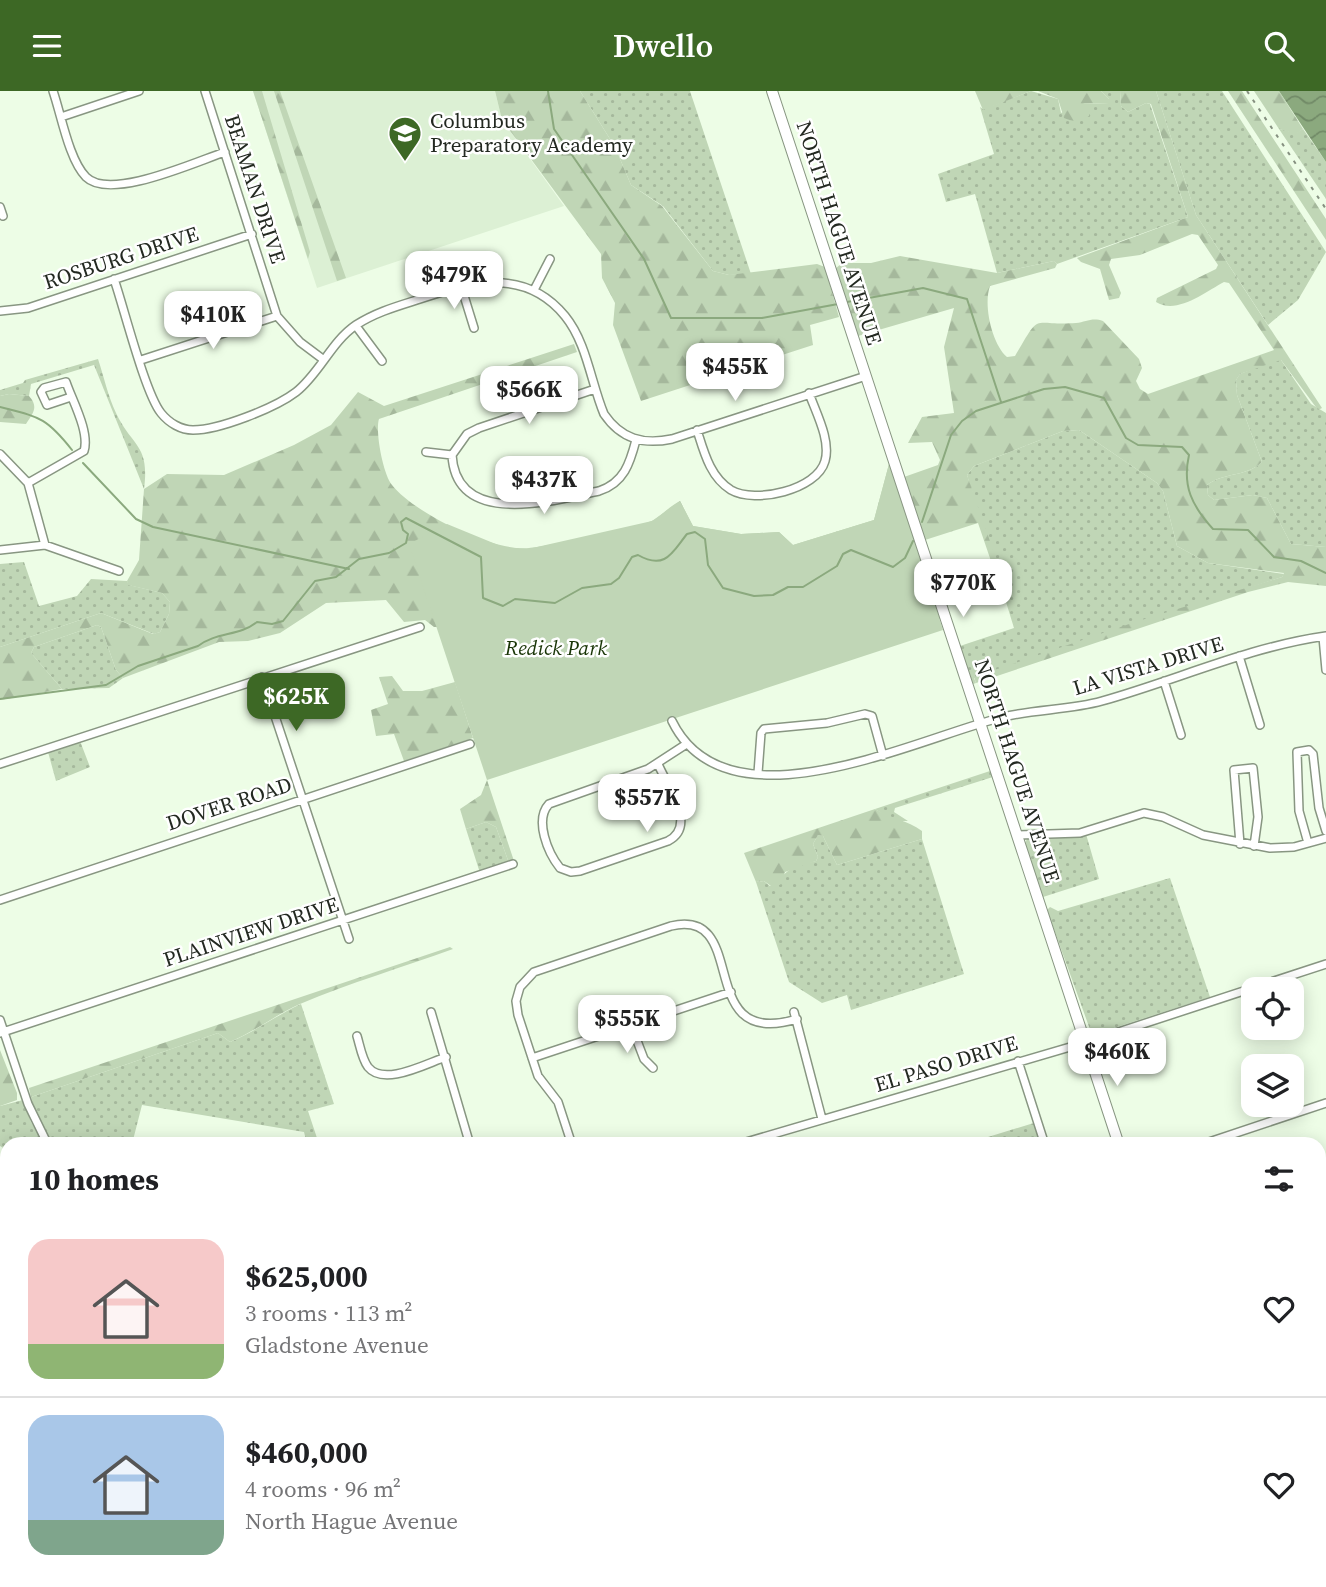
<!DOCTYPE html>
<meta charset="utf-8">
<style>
:root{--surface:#fff;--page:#f6f6f6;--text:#202124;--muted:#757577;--line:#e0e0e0;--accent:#3d6825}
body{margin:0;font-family:"Source Serif 4",serif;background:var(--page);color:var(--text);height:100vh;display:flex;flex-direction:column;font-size:26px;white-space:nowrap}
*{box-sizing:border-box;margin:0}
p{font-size:23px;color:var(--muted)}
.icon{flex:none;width:38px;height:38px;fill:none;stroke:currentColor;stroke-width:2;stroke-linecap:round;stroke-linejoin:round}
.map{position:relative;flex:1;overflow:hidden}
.panel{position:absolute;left:0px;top:1046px;width:1326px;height:450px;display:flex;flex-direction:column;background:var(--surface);border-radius:21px 21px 0 0;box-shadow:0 4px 18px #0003}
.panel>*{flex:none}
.tools{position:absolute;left:1241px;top:886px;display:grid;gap:14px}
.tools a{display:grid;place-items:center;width:63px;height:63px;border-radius:14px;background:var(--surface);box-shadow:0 4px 18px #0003;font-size:35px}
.price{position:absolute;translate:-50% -60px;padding:0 16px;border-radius:14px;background:#fff;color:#222;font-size:23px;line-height:46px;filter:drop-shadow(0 2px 4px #0008)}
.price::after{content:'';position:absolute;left:50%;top:42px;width:21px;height:16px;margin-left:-10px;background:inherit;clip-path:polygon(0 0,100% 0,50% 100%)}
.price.on{background:var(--accent);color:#fff}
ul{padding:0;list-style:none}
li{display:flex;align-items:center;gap:21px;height:175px;padding:0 28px}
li+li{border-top:2px solid var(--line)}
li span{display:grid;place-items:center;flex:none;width:196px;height:140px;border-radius:21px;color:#555}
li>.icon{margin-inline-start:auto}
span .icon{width:84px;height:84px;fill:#fffc;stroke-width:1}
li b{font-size:30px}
h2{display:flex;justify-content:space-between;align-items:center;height:84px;padding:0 28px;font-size:30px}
header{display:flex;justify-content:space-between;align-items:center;height:91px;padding:0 28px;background:var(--accent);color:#fff;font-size:32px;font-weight:600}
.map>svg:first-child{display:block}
.built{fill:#dcf0d4}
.industrial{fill:url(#industrial-furrows)}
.grass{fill:url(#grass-dots)}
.forest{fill:url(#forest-firs)}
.park{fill:#c0d6b6}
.water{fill:url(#water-waves)}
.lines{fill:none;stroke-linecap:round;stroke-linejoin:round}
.stream{stroke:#8ba97e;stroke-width:2}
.minor-casing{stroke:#889682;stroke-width:10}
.secondary-casing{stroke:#889682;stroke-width:12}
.motorway-casing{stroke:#fff;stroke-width:15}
.minor{stroke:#fff;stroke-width:7}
.secondary{stroke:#fff;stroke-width:10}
.motorway{stroke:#93cd76;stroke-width:12}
.rail{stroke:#859080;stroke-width:2;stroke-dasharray:3.5 7;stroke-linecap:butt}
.labels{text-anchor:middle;stroke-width:5;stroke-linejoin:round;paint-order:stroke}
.poi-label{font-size:21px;fill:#232921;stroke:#fff;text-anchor:start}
.street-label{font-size:21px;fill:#232921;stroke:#fff}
.park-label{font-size:21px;font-style:italic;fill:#193506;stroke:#fff}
</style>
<header><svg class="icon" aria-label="menu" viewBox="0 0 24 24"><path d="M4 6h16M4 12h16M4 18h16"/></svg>Dwello<svg class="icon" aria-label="search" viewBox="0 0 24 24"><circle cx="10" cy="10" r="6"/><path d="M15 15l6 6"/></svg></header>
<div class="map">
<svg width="1326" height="1496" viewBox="0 0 1326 1496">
<defs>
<pattern id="industrial-furrows" width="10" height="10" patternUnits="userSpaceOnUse" patternTransform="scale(1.75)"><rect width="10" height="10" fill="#dcf0d4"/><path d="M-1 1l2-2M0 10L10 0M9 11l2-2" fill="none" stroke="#bcceb6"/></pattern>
<pattern id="grass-dots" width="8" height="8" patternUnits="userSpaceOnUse" patternTransform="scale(1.75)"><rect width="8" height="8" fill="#c0d6b6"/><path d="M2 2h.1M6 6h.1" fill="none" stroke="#a5b89c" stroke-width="1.8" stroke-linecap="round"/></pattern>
<pattern id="forest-firs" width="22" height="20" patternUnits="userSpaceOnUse" patternTransform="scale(1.75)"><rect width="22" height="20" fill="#c0d6b6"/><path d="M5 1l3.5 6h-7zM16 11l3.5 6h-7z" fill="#a5b89c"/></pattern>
<pattern id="water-waves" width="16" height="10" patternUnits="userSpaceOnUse" patternTransform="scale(1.75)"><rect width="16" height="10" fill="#8ba97e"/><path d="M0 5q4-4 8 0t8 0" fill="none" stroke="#718a67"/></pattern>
</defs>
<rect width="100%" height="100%" fill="#edfde6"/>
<path class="built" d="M 253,0 L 495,0 L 502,29 L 564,115 L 317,197 Z
M 1102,1489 L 1279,1489 L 1281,1496 L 1088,1496 Z"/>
<path class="industrial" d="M 1326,1185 L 1326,1370 L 1320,1370 L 1320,1186 Z"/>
<path class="grass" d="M 580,0 L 690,0 L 751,183 L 729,184 L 713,180 L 663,115 L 631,94 L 615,56 Z
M 1031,0 L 1058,8 L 1061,22 L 1082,12 L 1109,13 L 1109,8 L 1101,0 L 1120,0 L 1121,15 L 1128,21 L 1146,12 L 1150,13 L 1188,126 L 1057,173 L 1054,170 L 997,182 L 975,103 L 946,111 L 938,83 L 994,63 L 980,16 L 983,18 Z
M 1156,0 L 1222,0 L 1326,161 L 1298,209 L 1268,234 L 1196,124 Z
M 1279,38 L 1296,42 L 1303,38 L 1326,71 L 1326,108 Z
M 98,268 C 104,286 108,305 116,322 C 132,356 150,353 144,398 L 94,274 L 31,293 L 29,305 L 9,303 L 0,305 L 0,299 L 23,292 L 25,289 Z
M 1277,268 L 1281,269 L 1311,313 L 1326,322 L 1326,456 L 1291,453 L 1267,407 L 1253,404 L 1214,409 L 1208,404 L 1207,394 C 1224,381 1247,386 1262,371 L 1237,304 L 1236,289 L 1240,283 Z
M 1079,339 L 1157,392 L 1163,400 L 1177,455 L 1208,472 L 1284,483 L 1282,486 L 974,587 L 976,592 L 973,593 L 960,555 L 1014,537 L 967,384 L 974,375 L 1063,340 Z
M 24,471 L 39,515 L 77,505 L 91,488 L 127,490 L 129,494 L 162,502 L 170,511 L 169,523 L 160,541 L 154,543 L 101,522 L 0,556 L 0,473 Z
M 97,534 L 101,536 L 116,579 L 123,587 L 109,597 L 62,598 L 31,562 L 34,556 Z
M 80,650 L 90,676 L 56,690 L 48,661 Z
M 993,679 L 996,685 L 895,717 L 894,721 L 908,730 L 894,730 L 875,718 Z
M 486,731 L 496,736 L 509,772 L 480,782 L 466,738 Z
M 1086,743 L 1099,788 L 1043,806 L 1025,752 L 1028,746 L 1066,747 Z
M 818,744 L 823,745 L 837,774 L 922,748 L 964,883 L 851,919 L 847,904 L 822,912 L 789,891 L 756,791 L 764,790 L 770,795 L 794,775 L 816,770 L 818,766 L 813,753 Z
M 1170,787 L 1210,906 L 1092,944 L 1047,819 L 1050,816 L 1058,820 Z
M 301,913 L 334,1013 L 308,1020 L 319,1053 L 307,1053 L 304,1041 L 142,1014 L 132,1053 L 53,1054 L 37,1026 L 31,1006 L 218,942 L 230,951 C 256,940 275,925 301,913 Z
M 23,1009 L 31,1031 L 44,1053 L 7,1054 L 7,1059 L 0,1055 L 0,1015 Z
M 1037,1031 L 1043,1054 L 962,1054 Z"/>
<path class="forest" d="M 253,0 L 262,0 L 310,161 L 308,168 Z
M 274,0 L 280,0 L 346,187 L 337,190 Z
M 495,0 L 580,0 L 615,56 L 631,94 L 662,115 L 713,180 L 729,184 L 817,173 L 825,176 L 839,226 L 810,234 L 813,254 L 641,310 L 613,234 L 615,212 L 602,187 L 601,163 L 502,29 Z
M 975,0 L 1031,0 L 983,19 Z
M 1038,0 L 1101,0 L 1109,8 L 1109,13 L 1083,12 L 1090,19 L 1089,25 C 1080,32 1074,31 1064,27 L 1058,8 Z
M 1120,0 L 1156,0 L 1196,124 L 1322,317 L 1318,319 L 1281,269 L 1240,283 L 1236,289 L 1237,304 L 1262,371 C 1247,386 1224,381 1207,394 L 1208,404 L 1214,409 L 1253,404 L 1267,407 L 1291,453 L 1326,456 L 1326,495 L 1288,491 L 1248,501 L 976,592 L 974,586 L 1135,531 L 1282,486 L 1284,482 L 1208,472 L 1177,455 L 1163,400 L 1157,392 L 1079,339 L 1063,340 L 974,375 L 967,384 L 993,459 L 993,476 L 978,432 L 925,449 L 904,386 L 938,374 L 940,369 L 932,351 L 908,352 L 922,326 L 954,322 L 944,256 L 954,217 L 858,245 L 835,178 L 842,172 L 871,172 L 900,165 L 997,182 L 1054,170 L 1057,173 L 1055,177 L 990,195 C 983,214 992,253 1007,266 L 1015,265 C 1042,219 1030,235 1076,232 C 1086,231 1092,226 1103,230 L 1139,268 L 1142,277 L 1136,290 L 1140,298 L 1148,303 L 1274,259 L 1229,192 L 1224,191 C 1205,201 1177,224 1156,211 L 1157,207 L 1216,178 L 1218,174 L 1198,144 L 1192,143 L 1140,164 L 1111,168 L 1109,174 L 1121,202 L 1119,207 L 1109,209 L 1100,178 L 1081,171 L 1077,167 L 1188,126 L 1151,13 L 1146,12 L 1128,21 L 1121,15 Z
M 1228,0 L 1242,0 L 1326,128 L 1326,149 Z
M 1254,0 L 1279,0 L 1303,38 L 1296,43 L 1279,38 Z
M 574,253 L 577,261 L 379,328 C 375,340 383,383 392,394 C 414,422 493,461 529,457 C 546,456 643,435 654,429 C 663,423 670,415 680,410 L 693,435 L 741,443 L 779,441 L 793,454 L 874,429 L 889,373 L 940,528 L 434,536 L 425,529 L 404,531 L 386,509 L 326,512 L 280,542 L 248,550 L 219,551 L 123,587 L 116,579 L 101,536 L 97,534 L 34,556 L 31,562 L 62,598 L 0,609 L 0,556 L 101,522 L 153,543 L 160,541 L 169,523 L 170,511 L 162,502 L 128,494 L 127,490 L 139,469 L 144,398 L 167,383 L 224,384 L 294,354 L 331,334 L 358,301 L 384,315 Z
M 9,303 L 29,305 C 39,316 33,322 26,333 L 0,331 L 0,305 Z
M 392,585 L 403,600 L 422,600 L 455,591 L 473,647 L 404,670 L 394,643 L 376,645 L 371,619 L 388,613 L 379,586 Z
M 487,689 L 514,770 L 509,772 L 496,736 L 486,731 L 466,738 L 460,718 L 481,704 Z
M 875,718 C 891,728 907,729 922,740 L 922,748 L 837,774 L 823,745 L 818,744 L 813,753 L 818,766 L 816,770 L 785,781 L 781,793 L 774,797 L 764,790 L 756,791 L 744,762 Z
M 450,856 L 453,858 C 403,876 350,892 300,913 C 275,924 256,940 230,951 L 218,942 L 31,1006 L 29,997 Z
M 0,959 L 17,1002 L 17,1009 L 0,1015 Z
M 494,1489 L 587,1489 L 585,1496 L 492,1496 Z
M 622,1489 L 730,1489 L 716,1496 L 618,1496 Z
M 1030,1489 L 1102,1489 L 1066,1496 L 1002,1496 Z"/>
<path class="park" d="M 889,373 L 943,539 L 487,689 L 409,453 L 447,433 L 503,456 L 528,458 L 652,430 L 680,410 L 693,435 L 741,443 L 779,441 L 793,454 L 874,429 Z"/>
<path class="water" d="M 1279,0 L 1326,0 L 1326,71 Z"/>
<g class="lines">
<path class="stream" d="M 548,0 L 554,38 L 644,168 L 671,227 L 762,227 L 838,213
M 847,211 L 923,197 L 967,208 L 1001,311
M 0,316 C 39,326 46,326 72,359
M 83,372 L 136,428 L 153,436 L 349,478
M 922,431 L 951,344 L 962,330 L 976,320 L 1044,298 L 1065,296 L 1104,307 L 1126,347 L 1138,354 L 1182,356 L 1189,364 C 1182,395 1192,415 1213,438 L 1248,439 L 1274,466 L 1301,470 L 1326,482
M 0,608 L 106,594 L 138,575 L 198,555 C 216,541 240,545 257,531 L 272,533 L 283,530 L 315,490 L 336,486 L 359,468 L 389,462 L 406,452 L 408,443 L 403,439 L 401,431 L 406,427 L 481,466 L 483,507 L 503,515 L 515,508 L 555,512 L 582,497 L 611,493 L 619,487 L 632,466 L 638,464 C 666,480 673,460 687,443 L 695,441 L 705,448 L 708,474 L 723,497 L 754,505 L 773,504 L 788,496 L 803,496 L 837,475 L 843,463 L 851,459 L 893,476 L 905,467 L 913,450
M 1320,1480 L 1326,1489
M 668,1489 L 669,1489
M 565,1496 L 569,1489
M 1033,1496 L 1054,1489"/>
<defs>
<path id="minor" d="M 53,0 C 61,23 69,69 86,86 C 110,110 195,71 225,61
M 205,0 L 277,225 L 300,251 L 324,269
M 61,26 L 139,0
M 0,116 L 3,125
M 114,188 C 124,217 145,302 161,322 C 169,332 181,339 193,339 C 219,339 275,317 296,301 C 320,282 331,251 356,234 C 376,221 398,215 420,208 C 471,191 525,176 565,225 C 587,252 591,292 604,323 C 621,348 643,354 672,348 L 866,285
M 461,195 L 474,237
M 534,199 L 550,168
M 0,220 L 28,217 L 252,143
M 356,235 L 382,270
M 141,269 L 277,225
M 595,298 L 479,337 L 467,343 L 452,364 C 456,438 555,409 599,400 C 624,392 630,372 636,349
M 697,339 C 704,361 710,386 731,399 C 755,413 817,399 825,370 C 831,349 816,322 809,302
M 426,361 L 452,364
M 0,363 L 28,392 L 45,454
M 28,392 L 84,360 C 90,341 72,309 66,291 L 44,297 L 41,301 L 47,314 L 71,306
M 0,459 L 45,454 L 119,480
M 1323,546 L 1326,579
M 1239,565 L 1260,634
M 262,586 L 349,848
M 1164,590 L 1181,644
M 672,630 C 727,743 917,647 1003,626 C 1036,618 1070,619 1102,610 C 1177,589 1248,556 1326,545
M 0,673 L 420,536
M 658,673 C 667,695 698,735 668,750 L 580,780 L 571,781 L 560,777 C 548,762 534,729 549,713 L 648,678 L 685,654
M 758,682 L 761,642 L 764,638 L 827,632 L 865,623 L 872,625 L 883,665
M 1018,744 L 1080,742 L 1144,722 L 1163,726 L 1203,744 L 1270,757 L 1294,756 L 1326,747
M 1308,752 L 1299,720 L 1297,661 L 1309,659 L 1313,663 L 1319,717 L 1326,740
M 1240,753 L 1234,679 L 1253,677 L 1258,726 L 1254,755
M 0,809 L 470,653
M 431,921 L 470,1054
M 794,921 L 822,1028
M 0,929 L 28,1013 L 48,1054
M 631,934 L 644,968 L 653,977
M 0,942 L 513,773
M 357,945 C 360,955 362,968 368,976 C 384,996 427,972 446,966
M 532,967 L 731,901
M 1018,970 L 1045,1054
M 572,1054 L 558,1011 L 538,985 L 518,924 L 516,910 L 520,896 L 534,881 L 671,835 C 752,816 692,960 797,928
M 736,1054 L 1094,949 L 1326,873
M 1200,1054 L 1326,1012
M 0,1273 L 7,1271
M 0,1430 L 7,1428
M 118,1489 L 120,1496
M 216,1489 L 218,1496
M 445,1496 L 447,1489
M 861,1496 L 874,1489"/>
<path id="secondary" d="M 772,0 L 1119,1054
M 1263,1489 L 1268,1496"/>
<path id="motorway" d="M 0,1101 L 7,1104
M 0,1124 L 7,1126
M 0,1147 L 7,1149
M 0,1227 L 7,1222
M 1320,1411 L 1326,1413
M 1320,1434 L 1326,1437"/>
</defs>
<use href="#minor" class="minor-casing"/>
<use href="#secondary" class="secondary-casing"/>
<use href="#motorway" class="motorway-casing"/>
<use href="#minor" class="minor"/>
<use href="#secondary" class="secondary"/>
<use href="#motorway" class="motorway"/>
<path class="rail" d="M 1247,0 L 1326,118"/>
</g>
<defs>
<symbol id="school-pin" viewBox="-11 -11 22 30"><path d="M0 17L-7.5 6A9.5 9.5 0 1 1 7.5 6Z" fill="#3d6825" stroke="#fff"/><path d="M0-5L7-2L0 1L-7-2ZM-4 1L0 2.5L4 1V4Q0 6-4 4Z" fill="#fff"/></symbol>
</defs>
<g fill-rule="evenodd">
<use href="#school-pin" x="386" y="23" width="38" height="52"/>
</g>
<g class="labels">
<g class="poi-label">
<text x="430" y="37">Columbus<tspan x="430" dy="24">Preparatory Academy</tspan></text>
</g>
<g class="street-label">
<text transform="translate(255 98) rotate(72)" y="7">BEAMAN DRIVE</text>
<text transform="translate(839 142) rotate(72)" y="7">NORTH HAGUE AVENUE</text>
<text transform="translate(121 167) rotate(-18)" y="7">ROSBURG DRIVE</text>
<text transform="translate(1148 575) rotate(-17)" y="7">LA VISTA DRIVE</text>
<text transform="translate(1017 680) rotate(72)" y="7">NORTH HAGUE AVENUE</text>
<text transform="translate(229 713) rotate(-18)" y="7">DOVER ROAD</text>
<text transform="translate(251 841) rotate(-18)" y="7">PLAINVIEW DRIVE</text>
<text transform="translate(946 973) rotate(-17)" y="7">EL PASO DRIVE</text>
</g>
<g class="park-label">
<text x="556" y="564">Redick Park</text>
</g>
</g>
</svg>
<div class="tools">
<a><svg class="icon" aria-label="locate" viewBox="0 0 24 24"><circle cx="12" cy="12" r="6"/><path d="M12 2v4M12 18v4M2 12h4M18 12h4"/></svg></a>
<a><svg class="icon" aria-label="layers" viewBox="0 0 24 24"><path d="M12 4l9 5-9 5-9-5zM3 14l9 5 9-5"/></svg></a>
</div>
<b class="price" style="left:454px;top:220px">$479K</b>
<b class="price" style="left:213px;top:260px">$410K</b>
<b class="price" style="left:735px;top:312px">$455K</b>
<b class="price" style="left:529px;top:335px">$566K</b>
<b class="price" style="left:544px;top:425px">$437K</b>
<b class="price" style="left:963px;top:528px">$770K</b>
<b class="price on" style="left:296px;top:642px">$625K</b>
<b class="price" style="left:647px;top:743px">$557K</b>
<b class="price" style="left:627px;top:964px">$555K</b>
<b class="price" style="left:1117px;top:997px">$460K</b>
<section class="panel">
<h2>10 homes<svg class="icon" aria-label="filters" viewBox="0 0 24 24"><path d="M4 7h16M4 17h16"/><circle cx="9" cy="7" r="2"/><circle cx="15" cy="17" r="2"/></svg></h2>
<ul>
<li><span style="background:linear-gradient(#f6c9c9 75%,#8fb573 0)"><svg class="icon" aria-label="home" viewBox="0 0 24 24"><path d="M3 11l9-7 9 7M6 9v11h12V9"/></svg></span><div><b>$625,000</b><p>3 rooms · 113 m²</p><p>Gladstone Avenue</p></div><svg class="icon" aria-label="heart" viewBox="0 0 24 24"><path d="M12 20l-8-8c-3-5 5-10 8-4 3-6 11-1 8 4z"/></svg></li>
<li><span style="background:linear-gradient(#a9c7e8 75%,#7fa58c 0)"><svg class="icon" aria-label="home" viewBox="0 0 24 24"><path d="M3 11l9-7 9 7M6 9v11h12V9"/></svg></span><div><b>$460,000</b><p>4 rooms · 96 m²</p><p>North Hague Avenue</p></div><svg class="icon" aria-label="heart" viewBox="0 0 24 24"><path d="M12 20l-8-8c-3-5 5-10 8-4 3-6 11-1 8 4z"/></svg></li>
</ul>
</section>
</div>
